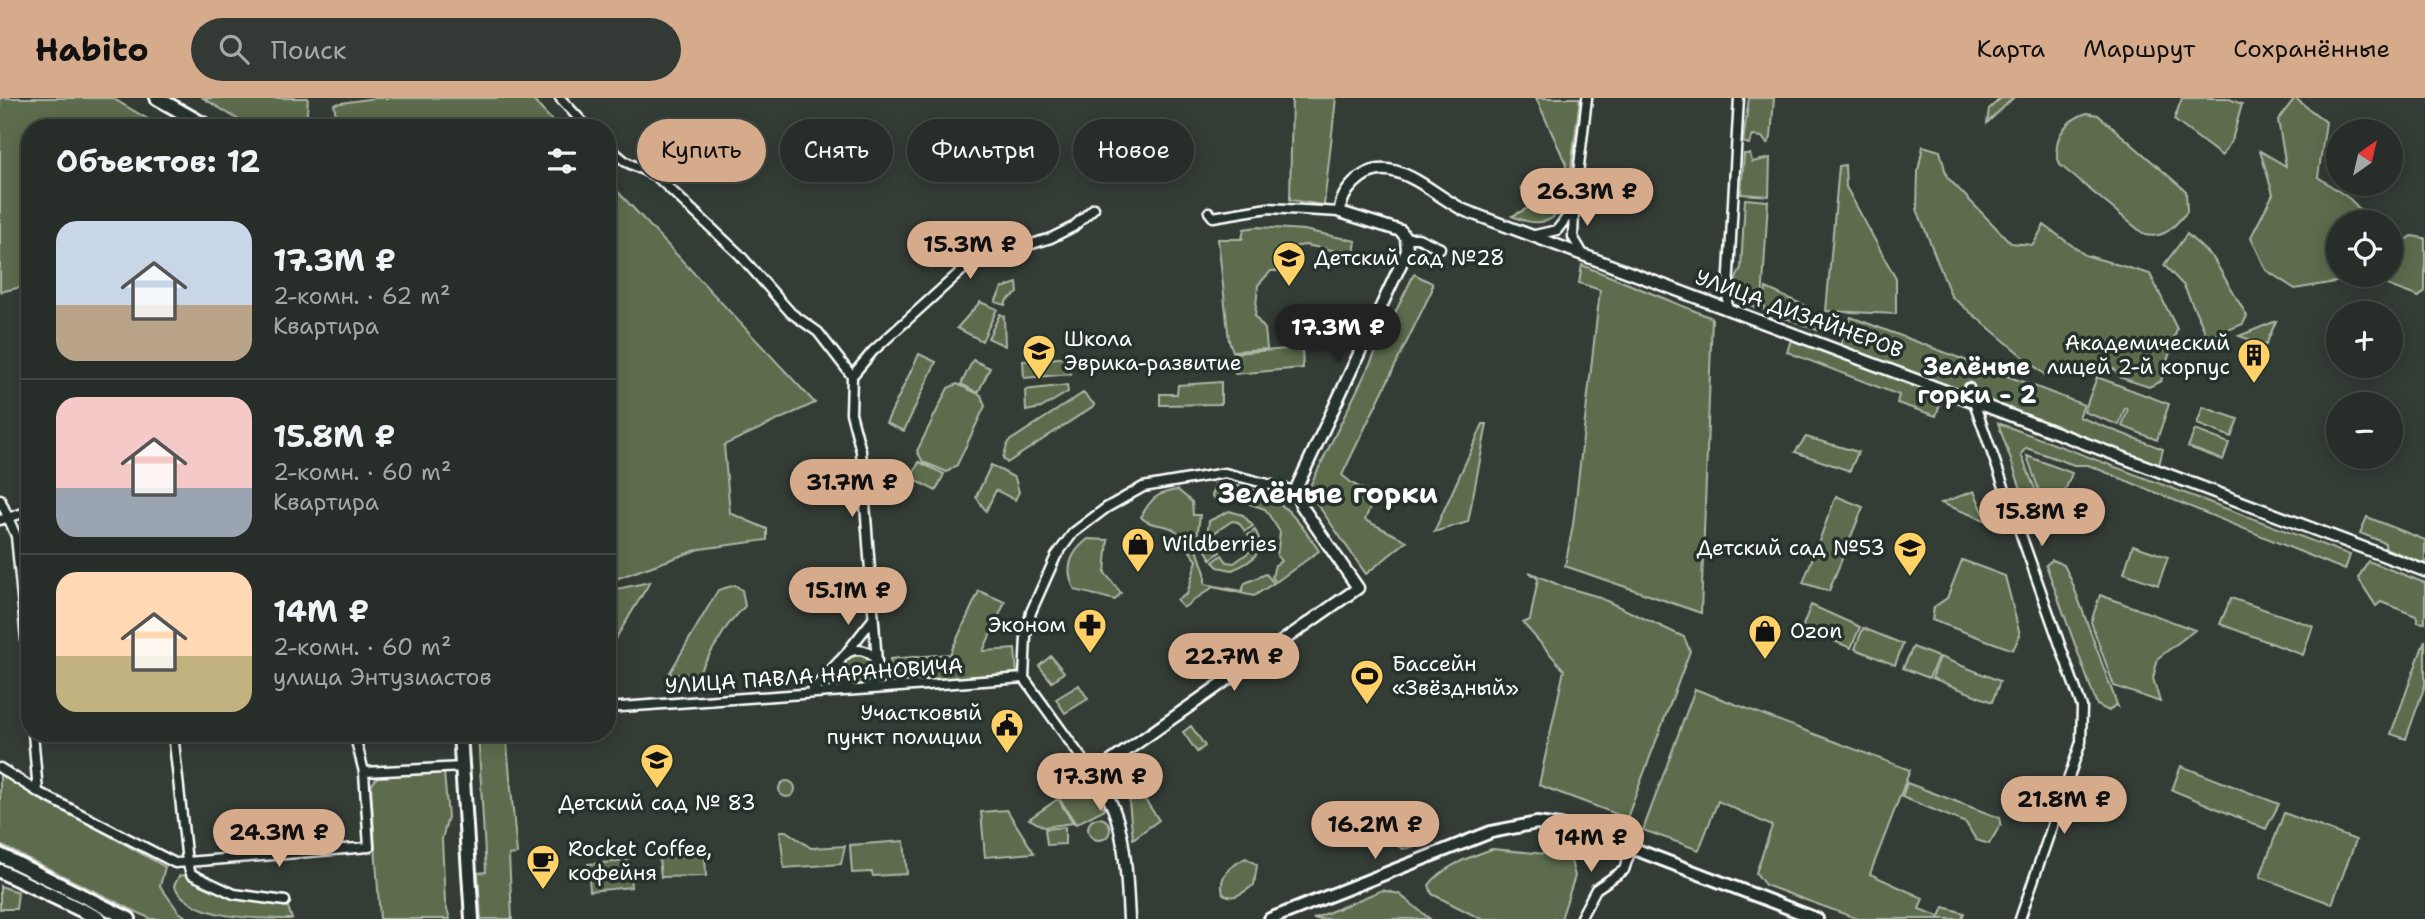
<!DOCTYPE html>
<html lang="ru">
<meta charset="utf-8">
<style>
:root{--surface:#272d28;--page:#333934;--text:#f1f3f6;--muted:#a4a8a8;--line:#434945;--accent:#d6ab8b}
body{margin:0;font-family:"Shantell Sans",sans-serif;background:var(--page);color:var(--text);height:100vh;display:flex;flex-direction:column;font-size:26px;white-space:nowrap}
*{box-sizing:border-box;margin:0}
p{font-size:23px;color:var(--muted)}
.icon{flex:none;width:38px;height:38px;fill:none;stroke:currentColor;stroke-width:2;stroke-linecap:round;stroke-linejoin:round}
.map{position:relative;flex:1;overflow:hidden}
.sheet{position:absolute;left:21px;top:21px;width:595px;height:623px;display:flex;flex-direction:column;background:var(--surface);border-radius:28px;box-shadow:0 4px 18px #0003,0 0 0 2px var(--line)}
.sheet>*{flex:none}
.hud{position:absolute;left:637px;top:21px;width:665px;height:63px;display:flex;gap:14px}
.needle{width:46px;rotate:34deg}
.controls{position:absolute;left:2326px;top:21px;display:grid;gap:14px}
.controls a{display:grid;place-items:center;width:77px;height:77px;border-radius:50%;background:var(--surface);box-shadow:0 4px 18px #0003,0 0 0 2px var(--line);font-size:35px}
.price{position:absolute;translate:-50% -60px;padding:0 16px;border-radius:24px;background:var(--accent);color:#111;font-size:23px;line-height:46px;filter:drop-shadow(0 2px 4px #0008)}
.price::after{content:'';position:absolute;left:50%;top:42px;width:21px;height:16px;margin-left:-10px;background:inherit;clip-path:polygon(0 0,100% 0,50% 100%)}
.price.current{background:#222;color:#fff}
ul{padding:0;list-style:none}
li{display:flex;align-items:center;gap:21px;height:175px;padding:0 35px}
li+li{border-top:2px solid var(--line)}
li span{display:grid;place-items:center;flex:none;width:196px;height:140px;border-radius:21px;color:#555}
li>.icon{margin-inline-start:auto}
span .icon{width:84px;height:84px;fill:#fffc;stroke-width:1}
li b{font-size:30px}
h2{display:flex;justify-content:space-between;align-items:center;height:84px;padding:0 35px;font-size:30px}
.pill{padding:0 24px;border-radius:32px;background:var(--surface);box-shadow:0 4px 18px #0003,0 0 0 2px var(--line);font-size:24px;line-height:63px}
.pill.current{background:var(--accent);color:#111}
header{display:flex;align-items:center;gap:42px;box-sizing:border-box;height:98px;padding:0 35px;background:var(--accent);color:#111}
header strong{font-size:33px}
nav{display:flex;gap:38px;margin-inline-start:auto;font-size:24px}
.search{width:490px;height:63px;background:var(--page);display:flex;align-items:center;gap:18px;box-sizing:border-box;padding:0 24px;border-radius:38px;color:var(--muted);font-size:26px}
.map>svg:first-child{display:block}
.green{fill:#5d6c4e;stroke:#aeb6a6;stroke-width:2}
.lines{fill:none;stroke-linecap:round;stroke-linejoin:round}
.minor-casing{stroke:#fff;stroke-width:13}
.tertiary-casing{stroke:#fff;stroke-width:15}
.secondary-casing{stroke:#fff;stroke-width:16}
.primary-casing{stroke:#fff;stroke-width:18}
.minor{stroke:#26332d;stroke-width:8}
.tertiary{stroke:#26332d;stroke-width:10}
.secondary{stroke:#26332d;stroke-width:10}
.primary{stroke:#26332d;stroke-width:12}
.labels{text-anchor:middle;stroke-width:7;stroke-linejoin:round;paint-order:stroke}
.poi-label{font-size:21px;fill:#fff;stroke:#26332d;text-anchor:start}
.street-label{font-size:21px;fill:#fff;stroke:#26332d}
.quarter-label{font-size:24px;font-weight:bold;fill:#fff;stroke:#26332d}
.district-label{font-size:28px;font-weight:bold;fill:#fff;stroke:#26332d}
</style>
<header>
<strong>Habito</strong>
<div class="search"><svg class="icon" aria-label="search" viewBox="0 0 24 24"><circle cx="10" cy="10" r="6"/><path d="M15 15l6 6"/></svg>Поиск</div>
<nav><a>Карта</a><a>Маршрут</a><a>Сохранённые</a></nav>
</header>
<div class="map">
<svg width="2425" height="821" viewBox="0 0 2425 821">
<rect width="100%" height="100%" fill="#343c36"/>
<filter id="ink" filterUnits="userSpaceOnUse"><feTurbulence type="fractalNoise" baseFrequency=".0143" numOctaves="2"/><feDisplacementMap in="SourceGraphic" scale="14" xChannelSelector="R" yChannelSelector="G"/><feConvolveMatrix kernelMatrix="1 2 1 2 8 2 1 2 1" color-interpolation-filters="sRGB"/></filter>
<g filter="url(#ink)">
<path class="green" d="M 0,0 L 112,0 L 163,30 L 30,30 L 30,200 L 26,188 L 0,194 Z
M 203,0 L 308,0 L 306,30 L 252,30 Z
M 375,0 L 531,0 L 559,30 L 338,30 L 334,6 Z
M 1292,0 L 1336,0 L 1324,107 L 1290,102 Z
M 1536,0 L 1580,0 L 1571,71 L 1565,72 L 1566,66 Z
M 1749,0 L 1774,0 L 1771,40 L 1767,46 L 1762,39 L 1753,38 L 1749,46 L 1743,44 Z
M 2001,0 L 2013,0 L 1987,25 L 1989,11 Z
M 2182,0 L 2227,0 L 2242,6 L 2232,42 L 2222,58 L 2174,22 Z
M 2295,0 L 2326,24 L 2318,79 L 2350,101 L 2372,124 L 2338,124 L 2338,177 L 2346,177 L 2341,183 L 2295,191 L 2266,172 L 2251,139 L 2273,96 L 2260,53 L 2286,68 L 2278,22 Z
M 2087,15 L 2098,17 L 2186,93 L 2187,114 C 2174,128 2166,141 2145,137 L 2060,67 C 2050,44 2064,22 2087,15 Z
M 1923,48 L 1940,53 L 1947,79 L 2011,145 L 2033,147 L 2044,127 L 2085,157 L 2150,176 L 2177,231 L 2161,283 L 2149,289 L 2121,280 L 2114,271 L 2045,277 L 1951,198 L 1917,111 L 1918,73 Z
M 1744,56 L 1750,56 L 1752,64 L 1770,60 L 1769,98 L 1741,96 Z
M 1845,67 L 1846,89 L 1896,181 L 1896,216 L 1826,213 L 1839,68 Z
M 1533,79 L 1570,85 C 1564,121 1545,133 1512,118 L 1530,109 L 1521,89 Z
M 607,82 L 815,305 L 724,347 L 730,415 L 767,431 L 767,442 L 700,451 L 607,484 Z
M 1745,101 L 1768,103 L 1762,205 L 1758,210 L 1738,203 C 1732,191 1735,181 1741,170 Z
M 1257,129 L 1304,132 L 1356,143 L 1354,156 L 1305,147 L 1292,149 L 1282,161 L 1281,173 L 1271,173 L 1258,187 L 1255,219 L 1265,231 L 1267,251 L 1233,253 L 1229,243 L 1218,141 L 1242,141 L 1244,131 Z
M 2187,136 L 2213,160 L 2247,218 L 2243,226 L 2208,240 L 2184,188 L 2164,167 Z
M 2412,138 L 2425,140 L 2425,193 L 2419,199 L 2373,182 L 2370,177 L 2390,177 L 2391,144 L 2396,149 Z
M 1582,167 L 1712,220 L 1701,515 L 1565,468 L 1573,427 L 1600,192 L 1579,185 Z
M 1414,176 L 1432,185 L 1432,192 L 1342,377 L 1353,386 L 1375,397 L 1365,422 L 1407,443 L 1366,476 L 1313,400 L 1310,388 Z
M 1017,185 L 1018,195 L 1007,202 L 1005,207 L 995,204 L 1002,190 Z
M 1766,190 L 1806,208 L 1827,231 L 1825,235 L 1764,212 Z
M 980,204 L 997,211 L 982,243 L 957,230 Z
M 1000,216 L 1004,218 L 1005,248 L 988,240 Z
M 1851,219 L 2084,307 L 2079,319 L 2163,351 L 2159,367 L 1946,287 L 1936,318 L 1897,305 L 1899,297 L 1787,254 L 1791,242 L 1836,258 Z
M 2276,223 L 2266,247 L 2239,238 Z
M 1302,250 L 1303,270 L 1235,276 L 1233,255 Z
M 919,256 L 936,264 L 904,333 L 886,325 Z
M 1070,259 L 1071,276 L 1024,280 L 1023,263 Z
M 973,262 L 990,270 L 978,295 L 961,286 Z
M 2097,279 L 2169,306 L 2157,342 L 2122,328 L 2128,311 L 2125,310 L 2119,327 L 2084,314 Z
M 1221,284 L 1221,306 L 1160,307 L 1160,296 L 1177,296 L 1178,287 Z
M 957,286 L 981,297 L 985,308 L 957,367 L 947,374 L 923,364 L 917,353 L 948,290 Z
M 1067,287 L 1068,294 L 1041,310 L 1026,313 L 1025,292 Z
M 1083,295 L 1095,307 L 1007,365 L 1003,360 L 1008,344 Z
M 2203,309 L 2238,321 L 2231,339 L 2197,326 Z
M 1998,325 L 2350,457 L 2345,472 L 2088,367 L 2074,367 L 2026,350 L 2021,356 L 2049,426 L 2040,446 Z
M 1483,326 L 1487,326 L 1468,424 L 1434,434 Z
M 2195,332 L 2229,345 L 2223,362 L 2188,349 Z
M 1806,339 L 1858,354 L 1850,373 L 1795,354 Z
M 2027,358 L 2072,375 L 2051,428 Z
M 919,364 L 944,376 L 936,393 L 911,380 Z
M 991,367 L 1015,380 L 1019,394 L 1015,402 L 996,392 L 986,413 L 976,399 Z
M 1215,386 C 1269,387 1291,409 1319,453 L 1276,484 L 1272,479 L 1275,467 L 1281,463 L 1277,458 L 1280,434 L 1265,411 L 1221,396 L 1217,402 L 1212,398 Z
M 1178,392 L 1192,404 L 1193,417 L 1200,417 L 1196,448 L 1205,475 L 1205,486 L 1242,493 L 1245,485 L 1266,476 L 1274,485 L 1254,498 L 1213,489 L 1183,510 L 1177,502 L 1187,496 L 1197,462 C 1188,454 1183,437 1173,431 C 1162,425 1150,429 1141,419 C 1150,401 1158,394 1178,392 Z
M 1974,393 L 1987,423 L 1941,405 Z
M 1836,398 L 1863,409 L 1829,493 L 1803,485 Z
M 1229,413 L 1243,417 L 1253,428 L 1245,433 L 1238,424 L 1232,423 L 1214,435 L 1211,441 L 1220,454 L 1211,461 L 1205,451 L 1209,423 Z
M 2367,419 L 2425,442 L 2425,466 L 2385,450 L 2385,445 L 2360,435 Z
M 1255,432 C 1268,453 1252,464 1232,472 L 1218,469 L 1213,464 L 1222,457 L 1227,464 L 1234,465 L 1252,452 L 1253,444 L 1248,437 Z
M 1088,441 L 1108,442 L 1105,475 L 1121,495 L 1115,502 L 1075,492 C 1064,472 1070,455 1088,441 Z
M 2133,447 L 2168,459 L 2158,487 L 2124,475 Z
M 1962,462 L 2005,478 L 2020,537 L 2013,552 L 1932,522 L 1934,509 L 1947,500 Z
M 2052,462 L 2064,467 L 2072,484 L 2118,609 L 2115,607 L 2109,613 L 2097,607 L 2046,467 Z
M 2368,463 L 2425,485 L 2425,525 L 2418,524 L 2416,518 L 2381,504 L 2376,508 L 2358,480 Z
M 1529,474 L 1561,488 L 1596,498 L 1684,539 L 1690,553 L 1627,720 L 1539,687 L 1564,572 L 1523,525 L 1530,522 L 1538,481 Z
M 650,484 L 616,540 L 607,534 L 607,493 Z
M 735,487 L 742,492 L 745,508 L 728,527 L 697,577 L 669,576 L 718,492 Z
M 979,493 L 1005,504 L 983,553 L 1015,551 L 1017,577 L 892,586 L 890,561 L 950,556 Z
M 2100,497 L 2195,532 L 2158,560 L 2153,580 L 2160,604 L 2114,588 L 2091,524 Z
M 2231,500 L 2313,528 L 2303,557 L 2220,526 Z
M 1811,507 L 1860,529 L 1851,550 L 1802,530 Z
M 1863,530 L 1903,546 L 1895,567 L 1855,551 Z
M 2425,542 L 2425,587 L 2406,641 L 2391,636 Z
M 1913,549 L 1938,559 L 1929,580 L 1903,570 Z
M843 572a16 16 0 1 1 32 0a16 16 0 1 1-32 0Z
M 1051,558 L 1064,574 L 1052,584 L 1039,568 Z
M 1940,559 L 2000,583 L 1992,604 L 1932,580 Z
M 1079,587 L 1088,601 L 1065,615 L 1056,601 Z
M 1695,591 L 1910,672 L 1870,776 L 1923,800 L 1919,811 L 1939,818 L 1938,821 L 1858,821 L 1765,787 L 1756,775 L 1772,728 L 1718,703 L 1699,752 L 1643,732 Z
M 1191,628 L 1205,648 L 1197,654 L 1183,634 Z
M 478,635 L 506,635 L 517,756 L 509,757 L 512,821 L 481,821 L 478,775 L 486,774 Z
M 1070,668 L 1078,680 L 1065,689 L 1062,673 Z
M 2181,668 L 2279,706 L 2266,731 L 2172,692 Z
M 1125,671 L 1137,690 L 1125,698 L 1113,680 Z
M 438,673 L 444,675 L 448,719 L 442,741 L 445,804 L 450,821 L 380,821 L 371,688 L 379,676 Z
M 0,676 L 165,769 L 160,788 L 179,814 L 189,821 L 151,821 L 0,747 Z
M 1085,682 L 1105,711 L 1076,726 L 1059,700 Z
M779 691a8 8 0 1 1 16 0a8 8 0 1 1-16 0Z
M 1907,685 L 2000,720 L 2001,726 L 1989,746 L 1976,742 L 1966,725 L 1902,699 Z
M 1141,696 L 1159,722 L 1133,741 L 1129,704 Z
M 1058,701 L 1073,725 L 1044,729 L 1029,721 Z
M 1007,712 L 1034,755 L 985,759 L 981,714 Z
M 2284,715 L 2356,742 L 2332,806 L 2260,779 Z
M1088 731a11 11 0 1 1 22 0a11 11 0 1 1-22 0Z
M 1431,723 L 1438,730 L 1436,736 L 1416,748 L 1403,751 L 1398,748 L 1402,741 Z
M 1065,729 L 1065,746 L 1047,747 L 1045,731 Z
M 780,733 L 786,733 L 811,750 L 845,748 L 841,766 L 784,770 Z
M 904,743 L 907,776 L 873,778 L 872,774 L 852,775 L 850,747 Z
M 1492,751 L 1557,757 L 1571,763 L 1575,778 L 1561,821 L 1481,821 L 1432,796 L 1429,787 C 1443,768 1470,759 1492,751 Z
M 705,757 L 706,778 L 661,779 L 659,760 Z
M 1246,760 L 1257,767 L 1254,787 C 1243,794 1235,803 1223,796 C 1218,777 1230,768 1246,760 Z
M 629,763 L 631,789 L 590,793 L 588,766 Z
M 184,777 L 235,801 L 288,809 L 292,821 C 251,821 192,821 174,788 L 179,778 Z
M 0,788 L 18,794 L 16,811 L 0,811 Z
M 1382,792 L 1399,796 L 1430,821 L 1313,821 Z
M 1944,809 L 1964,815 L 1962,821 L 1939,821 Z"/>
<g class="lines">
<defs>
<path id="minor" d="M 560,0 L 588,30
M 607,48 L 626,64 L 656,78 L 739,156 L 791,215 L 818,234 L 852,278 L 851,315 L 861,353 L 877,564
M 1574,113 L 1573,139 L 1583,156
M 1209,114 L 1213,119 L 1268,110 L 1340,114
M 1535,137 L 1557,132 L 1574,110 L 1587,0
M 1406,140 L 1418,140 L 1440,150
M 1727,210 L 1739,0
M 852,278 L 873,253 L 969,166 L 1051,140 L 1073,129 L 1094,110
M 1969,290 L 2082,609 L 2081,644 L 2020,821
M 0,401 L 16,438 L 30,583
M 0,422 L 30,413
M838 572a20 20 0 1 1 40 0a20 20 0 1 1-40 0Z
M 847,554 L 873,521
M 810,595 L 839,563
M 607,610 L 1024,580
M 33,635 L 38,694
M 173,635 L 187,764 L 369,749 L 364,674 L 354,635
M 0,670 L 38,694 L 175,765 L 187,764 L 191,776 L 234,796 L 285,803
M 364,674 L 463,669
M 1093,676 L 1024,580 L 1026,538 L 1031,514 L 1056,458 L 1073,435 L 1106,410 L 1143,389 L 1225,375 L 1295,393
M 1580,821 L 1596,791 L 1624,772 L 1632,748"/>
<path id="tertiary" d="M 1129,821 C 1126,771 1127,716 1093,676 L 1358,490 L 1301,407 L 1295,393 L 1407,153 L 1406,140 L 1401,133 L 1340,114 C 1340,102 1346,93 1354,85 C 1390,48 1432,98 1466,113 L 2425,473"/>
<path id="secondary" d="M 1270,821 L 1491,734 L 1537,725 L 1582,731 L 1817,821"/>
<path id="primary" d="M 157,0 L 210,30
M 460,635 L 472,821
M 0,757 L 129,821
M 0,773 L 100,821"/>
</defs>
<use href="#minor" class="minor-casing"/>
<use href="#tertiary" class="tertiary-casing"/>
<use href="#secondary" class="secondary-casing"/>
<use href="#primary" class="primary-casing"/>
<use href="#minor" class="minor"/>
<use href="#tertiary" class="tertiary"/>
<use href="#secondary" class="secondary"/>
<use href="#primary" class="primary"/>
</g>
</g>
<defs>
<symbol id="school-pin" viewBox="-11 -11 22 30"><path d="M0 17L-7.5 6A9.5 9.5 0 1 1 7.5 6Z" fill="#ffd166" stroke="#26332d"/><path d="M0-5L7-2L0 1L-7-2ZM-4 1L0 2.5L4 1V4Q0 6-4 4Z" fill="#111"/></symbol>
<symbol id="building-pin" viewBox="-11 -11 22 30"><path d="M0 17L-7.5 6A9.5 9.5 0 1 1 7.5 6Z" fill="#ffd166" stroke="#26332d"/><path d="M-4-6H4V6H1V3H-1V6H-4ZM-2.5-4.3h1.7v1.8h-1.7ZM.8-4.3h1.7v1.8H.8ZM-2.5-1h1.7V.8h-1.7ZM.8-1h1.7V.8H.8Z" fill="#111"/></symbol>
<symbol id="shop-pin" viewBox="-11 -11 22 30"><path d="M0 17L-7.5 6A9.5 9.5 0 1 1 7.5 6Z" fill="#ffd166" stroke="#26332d"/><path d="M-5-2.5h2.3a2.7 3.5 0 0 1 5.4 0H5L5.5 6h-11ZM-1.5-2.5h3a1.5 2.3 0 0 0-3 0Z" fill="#111"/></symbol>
<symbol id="pharmacy-pin" viewBox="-11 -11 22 30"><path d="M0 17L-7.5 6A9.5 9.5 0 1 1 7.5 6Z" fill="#ffd166" stroke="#26332d"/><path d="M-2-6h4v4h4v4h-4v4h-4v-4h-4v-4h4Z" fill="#111"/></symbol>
<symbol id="stadium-pin" viewBox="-11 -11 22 30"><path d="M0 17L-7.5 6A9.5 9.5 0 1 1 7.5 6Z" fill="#ffd166" stroke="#26332d"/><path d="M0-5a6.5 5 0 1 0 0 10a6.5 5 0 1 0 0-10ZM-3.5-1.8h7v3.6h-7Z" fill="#111"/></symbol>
<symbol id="civic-pin" viewBox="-11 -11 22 30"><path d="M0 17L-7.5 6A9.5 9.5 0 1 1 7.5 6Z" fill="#ffd166" stroke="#26332d"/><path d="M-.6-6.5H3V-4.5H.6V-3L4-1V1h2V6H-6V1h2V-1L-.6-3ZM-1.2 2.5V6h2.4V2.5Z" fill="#111"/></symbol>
<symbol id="cafe-pin" viewBox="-11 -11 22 30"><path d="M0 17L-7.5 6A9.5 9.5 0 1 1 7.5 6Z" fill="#ffd166" stroke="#26332d"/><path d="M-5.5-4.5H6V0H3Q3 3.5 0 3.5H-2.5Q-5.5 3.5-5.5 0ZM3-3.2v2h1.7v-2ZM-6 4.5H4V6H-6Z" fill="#111"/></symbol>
</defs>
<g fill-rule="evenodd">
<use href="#school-pin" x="1270" y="141" width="38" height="52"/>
<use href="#school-pin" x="1020" y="234" width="38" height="52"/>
<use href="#building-pin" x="2235" y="238" width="38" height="52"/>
<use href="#shop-pin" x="1119" y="427" width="38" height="52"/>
<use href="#school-pin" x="1891" y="431" width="38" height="52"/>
<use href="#pharmacy-pin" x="1071" y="508" width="38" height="52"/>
<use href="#shop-pin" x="1746" y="514" width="38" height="52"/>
<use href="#stadium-pin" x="1348" y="559" width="38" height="52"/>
<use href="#civic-pin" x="988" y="608" width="38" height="52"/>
<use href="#school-pin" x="638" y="643" width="38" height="52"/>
<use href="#cafe-pin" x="524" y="744" width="38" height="52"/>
</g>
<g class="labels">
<g class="poi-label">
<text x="1314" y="167">Детский сад №28</text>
<text x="1064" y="248">Школа<tspan x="1064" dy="24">Эврика-развитие</tspan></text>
<text x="2230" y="252" text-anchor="end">Академический<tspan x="2230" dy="24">лицей 2-й корпус</tspan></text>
<text x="1162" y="453">Wildberries</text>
<text x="1885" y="457" text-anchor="end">Детский сад №53</text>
<text x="1066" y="534" text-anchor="end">Эконом</text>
<text x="1790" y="540">Ozon</text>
<text x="1392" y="573">Бассейн<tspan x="1392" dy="24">«Звёздный»</tspan></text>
<text x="982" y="622" text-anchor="end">Участковый<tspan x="982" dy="24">пункт полиции</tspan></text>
<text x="657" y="712" text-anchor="middle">Детский сад № 83</text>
<text x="568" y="758">Rocket Coffee,<tspan x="568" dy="24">кофейня</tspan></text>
</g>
<g class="street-label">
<text transform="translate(1799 216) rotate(20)" y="7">УЛИЦА ДИЗАЙНЕРОВ</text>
<text transform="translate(814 578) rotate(-4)" y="7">УЛИЦА ПАВЛА НАРАНОВИЧА</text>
</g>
<g class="quarter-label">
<text x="1977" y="277">Зелёные<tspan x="1977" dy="28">горки - 2</tspan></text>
</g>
<g class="district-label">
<text x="1328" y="405">Зелёные горки</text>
</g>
</g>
</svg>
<div class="controls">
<a><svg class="needle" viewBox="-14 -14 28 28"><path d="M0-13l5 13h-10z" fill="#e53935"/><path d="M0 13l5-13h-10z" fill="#a4a8a8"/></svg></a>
<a><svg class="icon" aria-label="locate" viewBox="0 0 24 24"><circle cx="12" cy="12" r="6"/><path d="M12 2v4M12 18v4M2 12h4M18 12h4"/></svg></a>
<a>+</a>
<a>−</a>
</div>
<b class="price" style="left:1587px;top:130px">26.3M ₽</b>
<b class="price" style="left:970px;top:183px">15.3M ₽</b>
<b class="price current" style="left:1338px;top:266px">17.3M ₽</b>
<b class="price" style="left:852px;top:421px">31.7M ₽</b>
<b class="price" style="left:2042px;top:450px">15.8M ₽</b>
<b class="price" style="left:848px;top:529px">15.1M ₽</b>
<b class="price" style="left:1234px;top:595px">22.7M ₽</b>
<b class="price" style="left:1100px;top:715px">17.3M ₽</b>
<b class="price" style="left:2064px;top:738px">21.8M ₽</b>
<b class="price" style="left:1375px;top:763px">16.2M ₽</b>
<b class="price" style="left:279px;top:771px">24.3M ₽</b>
<b class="price" style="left:1591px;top:776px">14M ₽</b>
<div class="hud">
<a class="pill current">Купить</a>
<a class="pill">Снять</a>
<a class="pill">Фильтры</a>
<a class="pill">Новое</a>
</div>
<section class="sheet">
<h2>Объектов: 12<svg class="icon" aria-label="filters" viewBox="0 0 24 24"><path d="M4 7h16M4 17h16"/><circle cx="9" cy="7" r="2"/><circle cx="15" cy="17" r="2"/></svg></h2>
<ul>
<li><span style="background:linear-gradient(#c9d6e8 60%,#b9a48a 0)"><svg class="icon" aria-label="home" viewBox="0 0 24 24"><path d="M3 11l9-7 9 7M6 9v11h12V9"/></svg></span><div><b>17.3M ₽</b><p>2-комн. · 62 m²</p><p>Квартира</p></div></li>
<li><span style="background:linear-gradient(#f6c9c9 65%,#9aa5b1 0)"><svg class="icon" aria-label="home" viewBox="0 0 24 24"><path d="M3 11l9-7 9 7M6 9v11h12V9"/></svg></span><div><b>15.8M ₽</b><p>2-комн. · 60 m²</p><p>Квартира</p></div></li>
<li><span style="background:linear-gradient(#ffd9b3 60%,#c2b280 0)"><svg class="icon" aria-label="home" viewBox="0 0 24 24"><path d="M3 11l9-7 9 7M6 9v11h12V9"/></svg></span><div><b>14M ₽</b><p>2-комн. · 60 m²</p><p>улица Энтузиастов</p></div></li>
</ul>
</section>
</div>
